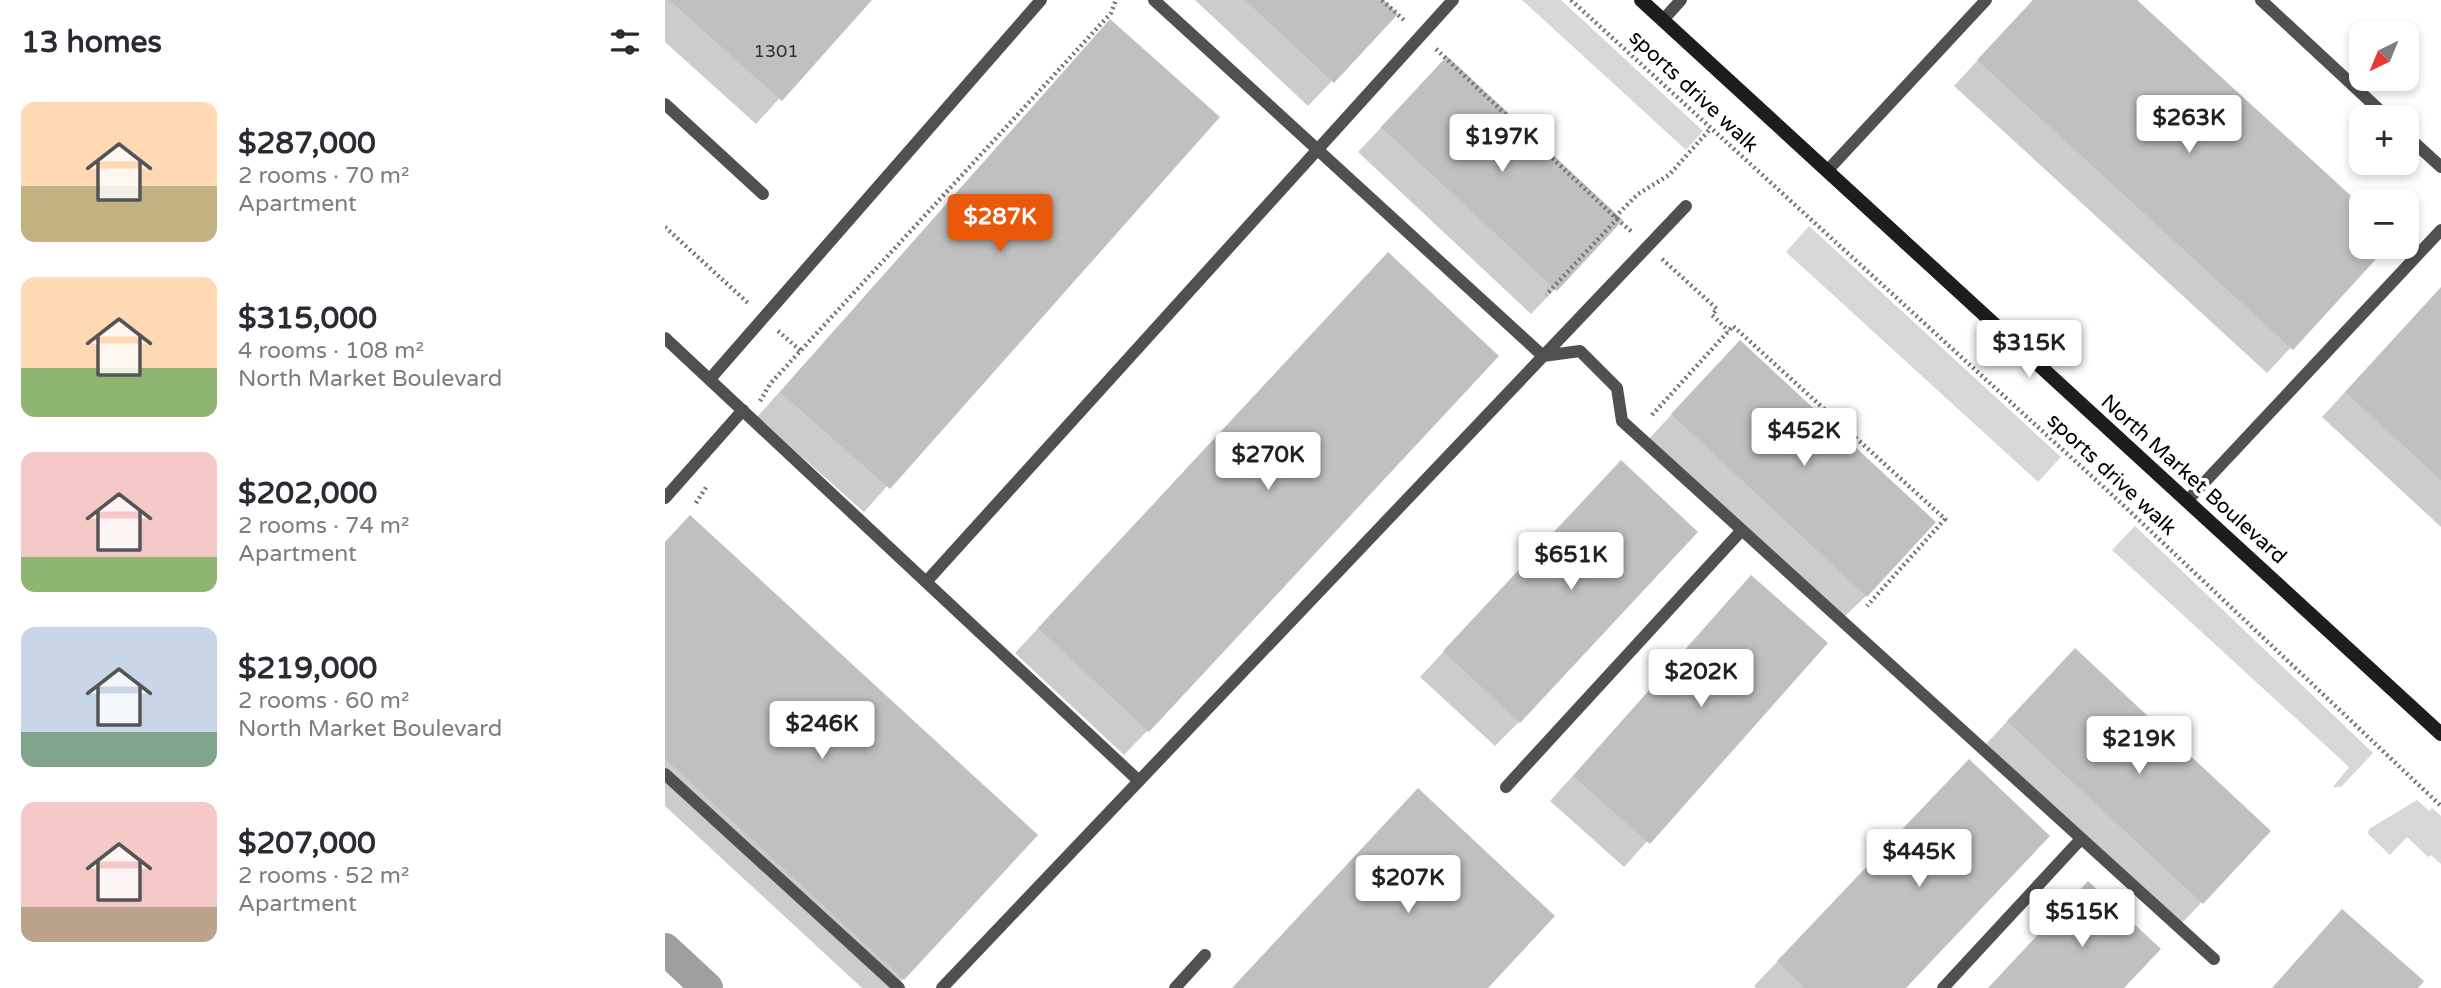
<!DOCTYPE html>
<meta charset="utf-8">
<style>
:root{--surface:#fff;--page:#f7f7f7;--text:#2b2b33;--muted:#7c7c81;--accent:#ea580c}
body{margin:0;font-family:"Varela Round",sans-serif;background:var(--page);color:var(--text);height:100vh;display:flex;flex-direction:column;font-size:26px;white-space:nowrap}
*{box-sizing:border-box;margin:0}
p{font-size:23px;color:var(--muted)}
.icon{flex:none;width:38px;height:38px;fill:none;stroke:currentColor;stroke-width:2;stroke-linecap:round;stroke-linejoin:round}
.map{position:relative;flex:1;overflow:hidden}
.panel{display:flex;flex-direction:column;background:var(--surface);width:665px}
.panel>*{flex:none}
.needle{width:46px;rotate:223deg}
.fabs{position:absolute;left:1684px;top:21px;display:grid;gap:14px}
.fabs a{display:grid;place-items:center;width:70px;height:70px;border-radius:14px;background:var(--surface);box-shadow:0 4px 10px #0003;font-size:35px}
.price{position:absolute;translate:-50% -60px;padding:0 16px;border-radius:7px;background:#fff;color:#222;font-size:23px;line-height:46px;filter:drop-shadow(0 2px 4px #0008)}
.price::after{content:'';position:absolute;left:50%;top:42px;width:21px;height:16px;margin-left:-10px;background:inherit;clip-path:polygon(0 0,100% 0,50% 100%)}
.price.current{background:var(--accent);color:#fff}
ul{padding:0;list-style:none}
li{display:flex;align-items:center;gap:21px;height:175px;padding:0 21px}
li span{display:grid;place-items:center;flex:none;width:196px;height:140px;border-radius:14px;color:#555}
li>.icon{margin-inline-start:auto}
span .icon{width:84px;height:84px;fill:#fffc;stroke-width:1}
li b{font-size:30px}
h2{display:flex;justify-content:space-between;align-items:center;height:84px;padding:0 21px;font-size:30px}
main{display:flex;flex:1;min-height:0}
.map>svg:first-child{display:block}
.green{fill:#d7d7d7}
.shadow{fill:#0003}
.lines{fill:none;stroke-linecap:round;stroke-linejoin:round}
.canal{stroke:#9e9e9e;stroke-width:32}
.building{fill:#c0c0c0}
.path{stroke:#727272;stroke-width:4.5;stroke-dasharray:2 3.5;stroke-linecap:butt}
.lane{stroke:#505050;stroke-width:12}
.secondary{stroke:#1d1d1d;stroke-width:14}
.labels{text-anchor:middle;stroke-width:7;stroke-linejoin:round;paint-order:stroke}
.number-label{font-size:18px;fill:#303030}
.street-label{font-size:21px;fill:#000;stroke:#fff}
</style>
<main>
<section class="panel">
<h2>13 homes<svg class="icon" aria-label="filters" viewBox="0 0 24 24"><path d="M4 7h16M4 17h16"/><circle cx="9" cy="7" r="2"/><circle cx="15" cy="17" r="2"/></svg></h2>
<ul>
<li><span style="background:linear-gradient(#ffd9b3 60%,#c2b280 0)"><svg class="icon" aria-label="home" viewBox="0 0 24 24"><path d="M3 11l9-7 9 7M6 9v11h12V9"/></svg></span><div><b>$287,000</b><p>2 rooms · 70 m²</p><p>Apartment</p></div></li>
<li><span style="background:linear-gradient(#ffd9b3 65%,#8fb573 0)"><svg class="icon" aria-label="home" viewBox="0 0 24 24"><path d="M3 11l9-7 9 7M6 9v11h12V9"/></svg></span><div><b>$315,000</b><p>4 rooms · 108 m²</p><p>North Market Boulevard</p></div></li>
<li><span style="background:linear-gradient(#f6c9c9 75%,#8fb573 0)"><svg class="icon" aria-label="home" viewBox="0 0 24 24"><path d="M3 11l9-7 9 7M6 9v11h12V9"/></svg></span><div><b>$202,000</b><p>2 rooms · 74 m²</p><p>Apartment</p></div></li>
<li><span style="background:linear-gradient(#c9d6e8 75%,#7fa58c 0)"><svg class="icon" aria-label="home" viewBox="0 0 24 24"><path d="M3 11l9-7 9 7M6 9v11h12V9"/></svg></span><div><b>$219,000</b><p>2 rooms · 60 m²</p><p>North Market Boulevard</p></div></li>
<li><span style="background:linear-gradient(#f6c9c9 75%,#b9a48a 0)"><svg class="icon" aria-label="home" viewBox="0 0 24 24"><path d="M3 11l9-7 9 7M6 9v11h12V9"/></svg></span><div><b>$207,000</b><p>2 rooms · 52 m²</p><p>Apartment</p></div></li>
</ul>
</section>
<div class="map">
<svg width="1776" height="988" viewBox="0 0 1776 988">
<rect width="100%" height="100%" fill="#fff"/>
<path class="green" d="M 857,0 L 896,0 L 1038,131 L 1021,150 Z
M 1144,226 L 1396,457 L 1373,482 L 1121,252 Z
M 1470,526 L 1708,753 L 1676,787 L 1668,787 L 1684,767 L 1447,550 Z
M 1752,800 L 1764,811 L 1767,808 L 1776,816 L 1776,864 L 1766,855 L 1763,857 L 1742,837 L 1725,855 L 1703,834 L 1704,829 Z"/>
<path class="shadow" d="M 0,0 L 204,0 L 91,124 L 0,42 Z
M 530,0 L 716,0 L 731,14 L 643,106 Z
M 1368,0 L 1470,0 L 1696,247 L 1720,247 L 1602,373 L 1289,86 Z
M 445,21 L 553,117 L 199,512 L 92,417 Z
M 758,83 L 956,220 L 866,314 L 693,152 Z
M 698,279 L 483,730 L 459,755 L 350,653 Z
M 1776,288 L 1776,527 L 1657,417 Z
M 1051,366 L 1201,596 L 1176,620 L 983,440 Z
M 932,487 L 854,722 L 830,746 L 755,677 Z
M 0,542 L 238,979 L 228,988 L 197,988 L 0,806 Z
M 1087,577 L 1161,643 L 959,867 L 885,801 Z
M 1386,675 L 1537,902 L 1513,927 L 1319,746 Z
M 1280,785 L 1239,988 L 1091,988 L 1089,986 Z"/>
<g class="lines">
<path class="canal" d="M 0,949 L 42,988"/>
</g>
<path class="building" d="M 4,0 L 207,0 L 117,101 Z
M 580,0 L 719,0 L 733,14 L 669,83 Z
M 1368,0 L 1472,0 L 1696,205 L 1696,247 L 1722,247 L 1628,350 L 1312,60 Z
M 445,19 L 555,117 L 225,489 L 115,392 Z
M 782,56 L 958,220 L 892,291 L 716,127 Z
M 723,252 L 834,356 L 484,732 L 373,628 Z
M 1776,287 L 1776,480 L 1680,392 Z
M 1075,340 L 1271,522 L 1202,597 L 1006,414 Z
M 956,460 L 1033,532 L 855,723 L 778,651 Z
M 25,515 L 373,835 L 239,980 L 0,759 L 0,542 Z
M 1086,575 L 1163,643 L 985,844 L 908,776 Z
M 1410,648 L 1606,831 L 1538,904 L 1342,721 Z
M 1304,759 L 1385,836 L 1241,988 L 1140,988 L 1112,961 Z
M 753,788 L 890,916 L 823,988 L 567,988 Z
M 1423,881 L 1496,949 L 1459,988 L 1323,988 Z
M 1677,909 L 1759,981 L 1753,988 L 1607,988 Z"/>
<g class="lines">
<path class="path" d="M 717,0 L 741,22
M 906,0 L 1457,504 L 1776,806
M 771,49 L 952,219 L 881,295
M 950,217 L 973,194 L 1004,175 L 1046,128
M 952,219 L 967,232
M 0,227 L 83,303
M 997,259 L 1052,309 L 1047,315 L 1064,331
M 113,331 L 136,351
M 95,401 L 105,384 L 446,13 L 451,0
M 987,415 L 1068,326 L 1280,519 L 1202,606
M 31,503 L 42,486"/>
<path class="lane" d="M 489,0 L 878,356 L 915,351 L 952,388 L 957,421 L 1549,959
M 1596,0 L 1722,117
M 998,20 L 1016,0
M 0,104 L 98,194
M 1741,135 L 1776,167
M 1162,171 L 1321,0
M 0,338 L 474,781
M 45,379 L 376,0
M 0,498 L 78,410
M 1522,501 L 1776,230
M 261,582 L 788,0
M 0,774 L 234,988
M 841,787 L 1077,530
M 277,988 L 1021,206
M 510,988 L 540,955
M 1278,988 L 1416,839"/>
<path class="secondary" d="M 976,0 L 1776,734"/>
</g>
<g class="labels">
<g class="number-label">
<text x="111" y="57">1301</text>
</g>
<g class="street-label">
<text transform="translate(1029 91) rotate(43)" y="7">sports drive walk</text>
<text transform="translate(1447 474) rotate(43)" y="7">sports drive walk</text>
<text transform="translate(1529 479) rotate(42)" y="7">North Market Boulevard</text>
</g>
</g>
</svg>
<div class="fabs">
<a><svg class="needle" viewBox="-14 -14 28 28"><path d="M0-13l5 13h-10z" fill="#e53935"/><path d="M0 13l5-13h-10z" fill="#7c7c81"/></svg></a>
<a>+</a>
<a>−</a>
</div>
<b class="price" style="left:1524px;top:155px">$263K</b>
<b class="price" style="left:837px;top:174px">$197K</b>
<b class="price current" style="left:335px;top:254px">$287K</b>
<b class="price" style="left:1364px;top:380px">$315K</b>
<b class="price" style="left:1139px;top:468px">$452K</b>
<b class="price" style="left:603px;top:492px">$270K</b>
<b class="price" style="left:906px;top:592px">$651K</b>
<b class="price" style="left:1036px;top:709px">$202K</b>
<b class="price" style="left:157px;top:761px">$246K</b>
<b class="price" style="left:1474px;top:776px">$219K</b>
<b class="price" style="left:1254px;top:889px">$445K</b>
<b class="price" style="left:743px;top:915px">$207K</b>
<b class="price" style="left:1417px;top:949px">$515K</b>
</div>
</main>
